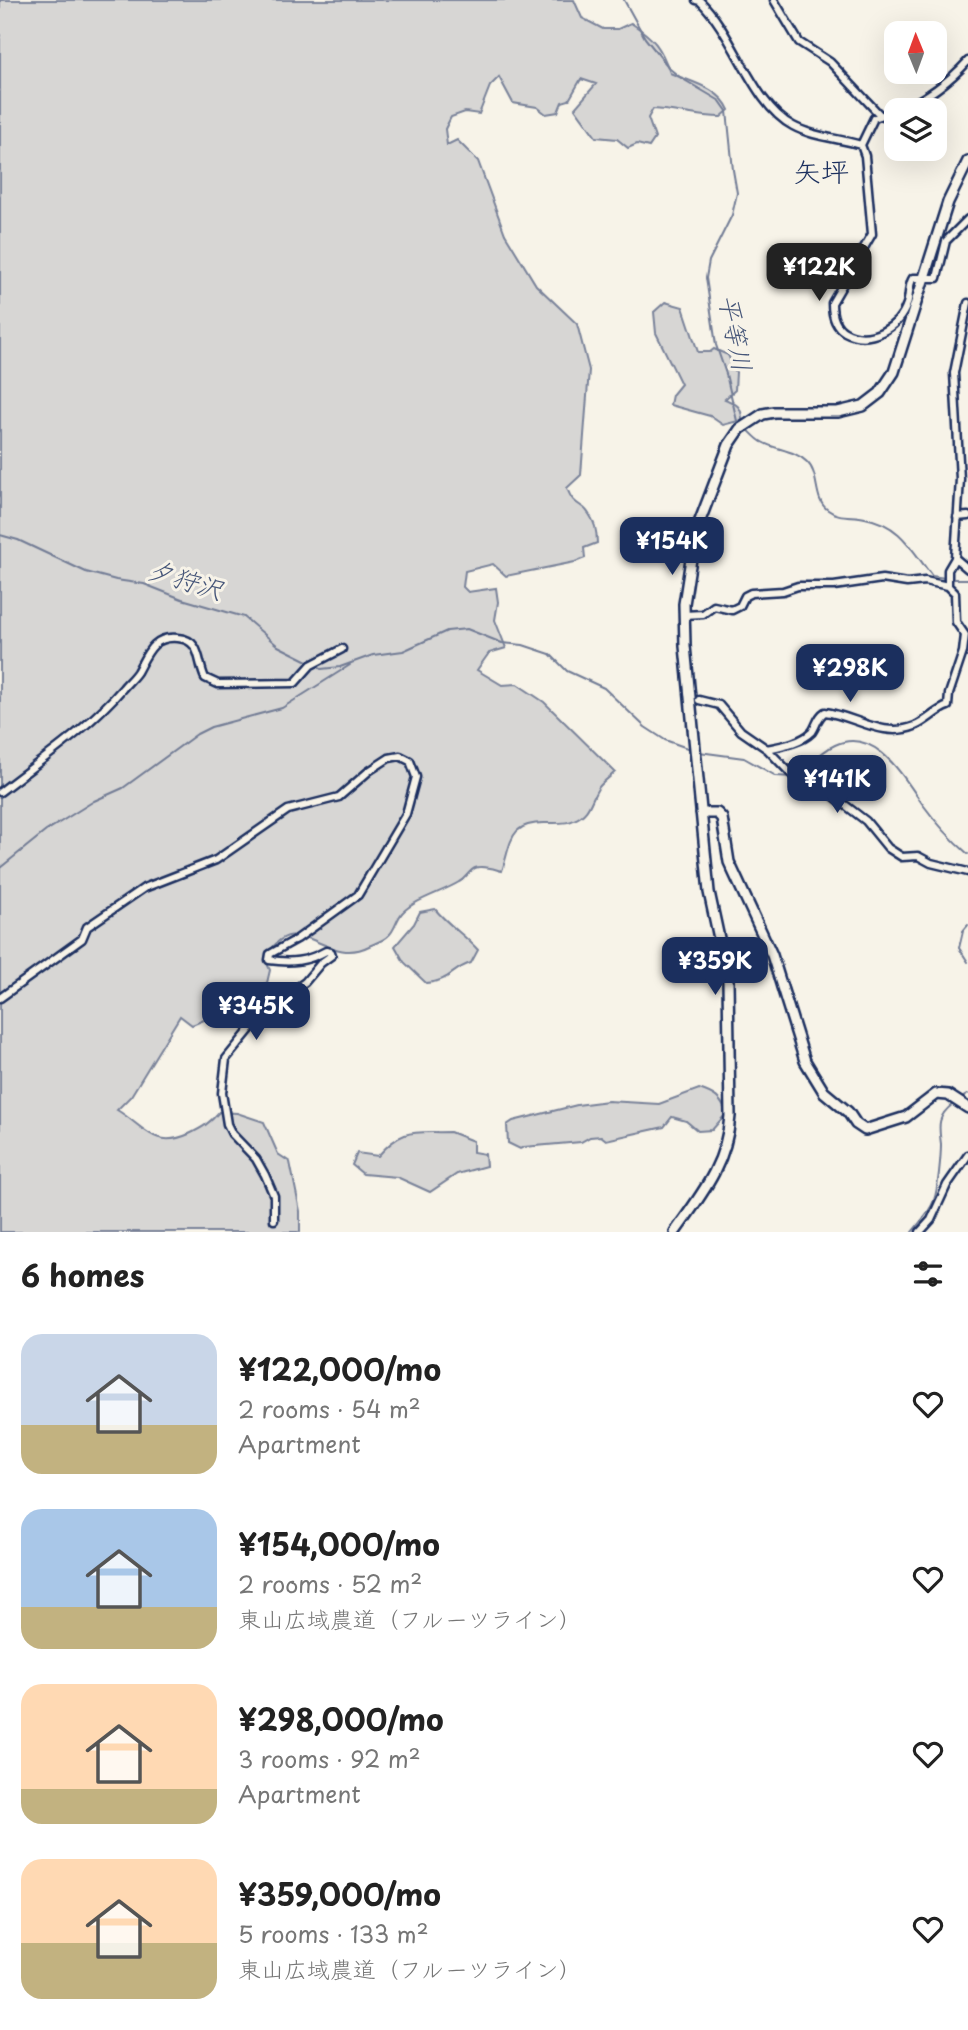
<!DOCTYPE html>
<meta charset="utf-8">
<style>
:root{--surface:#fff;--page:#f6f6f6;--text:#222;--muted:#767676;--accent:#1b2f5e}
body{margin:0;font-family:"Playpen Sans","Klee One",sans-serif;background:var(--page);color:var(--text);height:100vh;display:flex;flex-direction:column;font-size:26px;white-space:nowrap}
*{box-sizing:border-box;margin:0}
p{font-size:23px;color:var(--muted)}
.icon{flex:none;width:38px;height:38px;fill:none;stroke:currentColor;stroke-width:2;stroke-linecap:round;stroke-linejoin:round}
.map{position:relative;height:1232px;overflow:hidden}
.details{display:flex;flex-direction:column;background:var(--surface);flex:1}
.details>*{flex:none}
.needle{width:46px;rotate:359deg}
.controls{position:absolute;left:884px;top:21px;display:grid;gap:14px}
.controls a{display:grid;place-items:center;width:63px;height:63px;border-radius:14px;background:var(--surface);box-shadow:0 7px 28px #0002;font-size:35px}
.price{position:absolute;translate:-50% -60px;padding:0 16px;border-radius:14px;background:var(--accent);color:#fff;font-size:23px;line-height:46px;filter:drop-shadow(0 2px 4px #0008)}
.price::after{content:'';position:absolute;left:50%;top:42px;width:21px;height:16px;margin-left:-10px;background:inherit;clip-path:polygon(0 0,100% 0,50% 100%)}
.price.current{background:#222;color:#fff}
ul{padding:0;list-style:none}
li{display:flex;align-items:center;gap:21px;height:175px;padding:0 21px}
li span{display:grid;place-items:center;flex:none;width:196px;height:140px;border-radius:21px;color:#555}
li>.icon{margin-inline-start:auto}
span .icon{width:84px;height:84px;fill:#fffc;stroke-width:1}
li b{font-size:30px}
h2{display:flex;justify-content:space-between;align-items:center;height:84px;padding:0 21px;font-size:30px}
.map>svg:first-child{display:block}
.green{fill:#d7d6d4;stroke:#798299;stroke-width:2}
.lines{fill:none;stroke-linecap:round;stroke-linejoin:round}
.stream{stroke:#727c95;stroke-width:2}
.street-casing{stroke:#1b2f5e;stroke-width:11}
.secondary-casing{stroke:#1b2f5e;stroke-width:14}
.street{stroke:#f7f3e8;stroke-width:6}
.secondary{stroke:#f7f3e8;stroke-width:9}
.labels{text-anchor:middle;stroke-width:6;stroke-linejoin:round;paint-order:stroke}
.water-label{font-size:26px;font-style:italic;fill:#465679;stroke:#f7f3e8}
.quarter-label{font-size:28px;fill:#1b2f5e;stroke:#f7f3e8}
</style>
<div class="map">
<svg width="968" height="1232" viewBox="0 0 968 1232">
<rect width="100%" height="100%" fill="#f7f3e8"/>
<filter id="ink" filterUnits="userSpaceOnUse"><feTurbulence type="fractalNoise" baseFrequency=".0143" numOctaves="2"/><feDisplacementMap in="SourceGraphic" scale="14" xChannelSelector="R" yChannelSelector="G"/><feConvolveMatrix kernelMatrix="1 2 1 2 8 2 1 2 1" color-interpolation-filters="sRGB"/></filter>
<g filter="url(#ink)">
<path class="green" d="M 0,0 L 574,0 L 582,18 L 603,29 L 618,29 L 631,23 C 654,38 661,47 670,73 C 691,82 720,88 729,110 L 721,117 C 698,117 676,110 653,109 L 648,118 L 655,138 L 649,147 L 637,144 L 628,148 L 617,139 L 596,137 L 575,108 L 596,84 L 581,79 L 569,100 L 562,102 L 558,112 L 546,114 L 537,107 L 513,103 L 499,77 L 490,86 L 479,114 L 465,112 L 451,117 L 445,129 L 447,145 L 457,140 L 478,161 L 505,234 L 536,285 L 577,324 L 589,370 L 581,475 L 567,488 C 574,508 582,502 589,514 C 595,522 597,534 597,543 L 584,548 L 585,558 L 575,562 L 506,576 L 493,564 L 465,571 L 463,587 L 468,592 L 496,588 L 498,602 L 495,620 L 506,648 L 489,653 L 477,670 L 502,685 L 517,684 L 544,702 L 615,772 C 610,777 604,781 599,787 C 590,800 591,813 574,820 C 567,824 555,823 547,823 C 509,822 512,840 502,871 C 494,869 483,865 475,868 C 469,871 465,879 459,882 C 443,892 415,899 402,913 C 396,920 395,931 388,936 C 383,941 375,943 369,946 C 325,969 296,902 265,959 L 270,970 L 267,983 L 243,990 L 240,1001 L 216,1005 L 209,1018 L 192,1025 L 180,1016 L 131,1096 L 117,1110 C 144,1126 154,1150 189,1134 C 202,1128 210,1123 219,1112 L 237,1113 L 264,1122 L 278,1154 L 290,1162 L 300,1211 L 300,1232 L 0,1232 Z
M 665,302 L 683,307 L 698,352 L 710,352 L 714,349 L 728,355 L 736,372 L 735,390 L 725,399 C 736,404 742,406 742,420 L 723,425 L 710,416 L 670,405 L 672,395 L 681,384 L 656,333 L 654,312 Z
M 435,909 C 448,925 465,935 478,950 L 471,963 C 451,969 451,981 426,983 L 404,962 L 395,946 L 414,924 L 420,912 Z
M 699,1089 C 714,1094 722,1098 726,1114 L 712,1130 L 698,1131 L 686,1121 L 672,1117 L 664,1127 L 606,1140 L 601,1136 L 590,1137 L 581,1142 L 524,1147 L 520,1149 L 508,1143 L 507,1125 L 513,1121 L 577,1105 L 608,1101 L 659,1104 Z
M 450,1132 L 473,1141 L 473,1152 L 485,1154 L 486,1166 L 457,1174 L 430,1192 L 397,1177 L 363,1174 L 352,1165 L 357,1153 L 378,1156 C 403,1127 414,1133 450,1132 Z"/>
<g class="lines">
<path class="stream" d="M 624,0 L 645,38 L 670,69 L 681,78 L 720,101 L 727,111 L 733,170 L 737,193 L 732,215 L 709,261 L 706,278 L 716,345 L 726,374 L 737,421 L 741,425
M 746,428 C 751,432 756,439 762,442 C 776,450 795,450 807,462 C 820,474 813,500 828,510 C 838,518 853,515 865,518 C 901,525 911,549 932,576 L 945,578
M 0,535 L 18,540 L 86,572 L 116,580 L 144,584 L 182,599 L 244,617 L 278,646 L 312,663
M 950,579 L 968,579
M 317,666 L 321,669 L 340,667 L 373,655 L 403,651 L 447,631 L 467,629 L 502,643 L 523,645 L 550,654 L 567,671 L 604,688 L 645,727 L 665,740 L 690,749
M 699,752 L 744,758 L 776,776 L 792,777
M 797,775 C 810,766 819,752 835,745 C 877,726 905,780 924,806 C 937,824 952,840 968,854
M 0,868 L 46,831 L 94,801 L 123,788 L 197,734 L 211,727 L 282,708 L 350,665
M 968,925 L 963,931 L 959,948 L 968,962
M 960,1099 L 968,1094
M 912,1232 C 920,1222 930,1212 934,1200 C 938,1190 941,1155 941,1144 C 939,1127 936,1117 953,1104"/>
<defs>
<path id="street" d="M 696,0 L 700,1 C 735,35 752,104 793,126 C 813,137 839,138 861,145
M 774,0 L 799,42 L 830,62 L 880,115
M 900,110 C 927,98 948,83 968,61
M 896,111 L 874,118 L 861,145 L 865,156 L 872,234 L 832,303 C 832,314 834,326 845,332 C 869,345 899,328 907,304 C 910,295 908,285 913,278 L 937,278 L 946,241 L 968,219
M 957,517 L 968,516
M 955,558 L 968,569
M 948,586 L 948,570 L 955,558 L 960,479 L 954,373 L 968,303
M 684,615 L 703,614 L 714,606 L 732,610 L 740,606 L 745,596 L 751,593 L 783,591 L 798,586 L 834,586 L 882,579 L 907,583 L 925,581 L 948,586 L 955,593 L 956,622 L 965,635 L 963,652 L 949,694 L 948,706 C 936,710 927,721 915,726 C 883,739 855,716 825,712 C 817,717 817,725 812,732 C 801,743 781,746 767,749
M 699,700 L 719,705 L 741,731 L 767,749 L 797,780 L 827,791 L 866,821 L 888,848 L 902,857 L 918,856 L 931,863 L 968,872
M 0,792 C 42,759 88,729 123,688 C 127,683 133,678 137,672 C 147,654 153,635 178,638 C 202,640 197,662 205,678 L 218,684 L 295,683 L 311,665 L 342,649
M 0,998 L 82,939 L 87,927 L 144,888 L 216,860 L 288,810 L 339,797 L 369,771 L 389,758 L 400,756 L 410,761 L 416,777 L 406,814 L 358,895 L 297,939 L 270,954 L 269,960 C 291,963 306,962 326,951 L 331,952 L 332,955 L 321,963 L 305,982 L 266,1010 L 226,1059 L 222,1093 L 227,1124 L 232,1134 L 256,1159 L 265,1175 L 274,1196 L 274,1220
M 920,1232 L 931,1220 L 947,1185 L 968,1155"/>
<path id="secondary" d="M 701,813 L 717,813 L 722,818 L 729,862 L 772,955 L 805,1061 L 824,1092 L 848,1112 L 856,1124 L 865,1130 L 906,1117 L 936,1094 L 948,1095 L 968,1108
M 675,1232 C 702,1194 727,1163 730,1116 L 728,980 L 709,892 L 685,646 L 684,604 L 693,546 L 696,531 L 729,445 L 740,429 L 763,414 L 774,412 L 838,412 L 863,406 L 880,393 L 894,372 L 948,202 L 968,161"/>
</defs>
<use href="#street" class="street-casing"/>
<use href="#secondary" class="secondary-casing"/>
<use href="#street" class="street"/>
<use href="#secondary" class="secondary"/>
</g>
</g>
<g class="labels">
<g class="water-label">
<text transform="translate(735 333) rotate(79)" y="9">平等川</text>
<text transform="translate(185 580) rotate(17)" y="9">夕狩沢</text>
</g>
<g class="quarter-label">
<text x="821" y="182">矢坪</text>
</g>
</g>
</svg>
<div class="controls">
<a><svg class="needle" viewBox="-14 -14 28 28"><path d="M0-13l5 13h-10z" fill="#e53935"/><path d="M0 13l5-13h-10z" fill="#767676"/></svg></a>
<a><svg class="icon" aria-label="layers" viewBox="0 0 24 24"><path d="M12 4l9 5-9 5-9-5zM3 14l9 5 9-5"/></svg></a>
</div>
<b class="price current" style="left:819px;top:303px">¥122K</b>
<b class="price" style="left:672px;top:577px">¥154K</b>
<b class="price" style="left:850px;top:704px">¥298K</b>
<b class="price" style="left:837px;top:815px">¥141K</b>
<b class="price" style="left:715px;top:997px">¥359K</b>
<b class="price" style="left:256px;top:1042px">¥345K</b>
</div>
<section class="details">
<h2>6 homes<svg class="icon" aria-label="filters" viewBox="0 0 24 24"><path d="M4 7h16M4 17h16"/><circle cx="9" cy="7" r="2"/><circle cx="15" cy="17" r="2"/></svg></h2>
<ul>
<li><span style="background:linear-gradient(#c9d6e8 65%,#c2b280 0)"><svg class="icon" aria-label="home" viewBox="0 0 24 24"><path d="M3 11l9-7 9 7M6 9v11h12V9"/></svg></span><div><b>¥122,000/mo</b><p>2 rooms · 54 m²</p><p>Apartment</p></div><svg class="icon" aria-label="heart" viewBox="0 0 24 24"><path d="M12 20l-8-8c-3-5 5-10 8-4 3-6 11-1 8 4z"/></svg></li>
<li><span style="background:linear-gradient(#a9c7e8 70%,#c2b280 0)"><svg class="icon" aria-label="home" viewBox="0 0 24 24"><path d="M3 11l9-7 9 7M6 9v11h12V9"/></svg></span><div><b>¥154,000/mo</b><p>2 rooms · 52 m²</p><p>東山広域農道（フルーツライン）</p></div><svg class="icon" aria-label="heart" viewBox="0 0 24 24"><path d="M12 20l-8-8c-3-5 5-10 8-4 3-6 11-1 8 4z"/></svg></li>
<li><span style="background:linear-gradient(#ffd9b3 75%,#c2b280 0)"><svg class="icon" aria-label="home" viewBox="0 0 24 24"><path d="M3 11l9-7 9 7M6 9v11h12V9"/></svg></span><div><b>¥298,000/mo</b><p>3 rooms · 92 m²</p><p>Apartment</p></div><svg class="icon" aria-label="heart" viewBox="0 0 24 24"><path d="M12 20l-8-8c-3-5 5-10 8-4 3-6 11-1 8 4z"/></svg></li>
<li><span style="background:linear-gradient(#ffd9b3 60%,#c2b280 0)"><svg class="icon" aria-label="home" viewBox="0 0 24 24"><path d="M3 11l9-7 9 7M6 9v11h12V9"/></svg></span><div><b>¥359,000/mo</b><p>5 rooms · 133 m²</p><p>東山広域農道（フルーツライン）</p></div><svg class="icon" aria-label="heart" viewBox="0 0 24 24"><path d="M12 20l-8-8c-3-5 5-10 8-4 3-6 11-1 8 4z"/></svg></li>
</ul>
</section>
